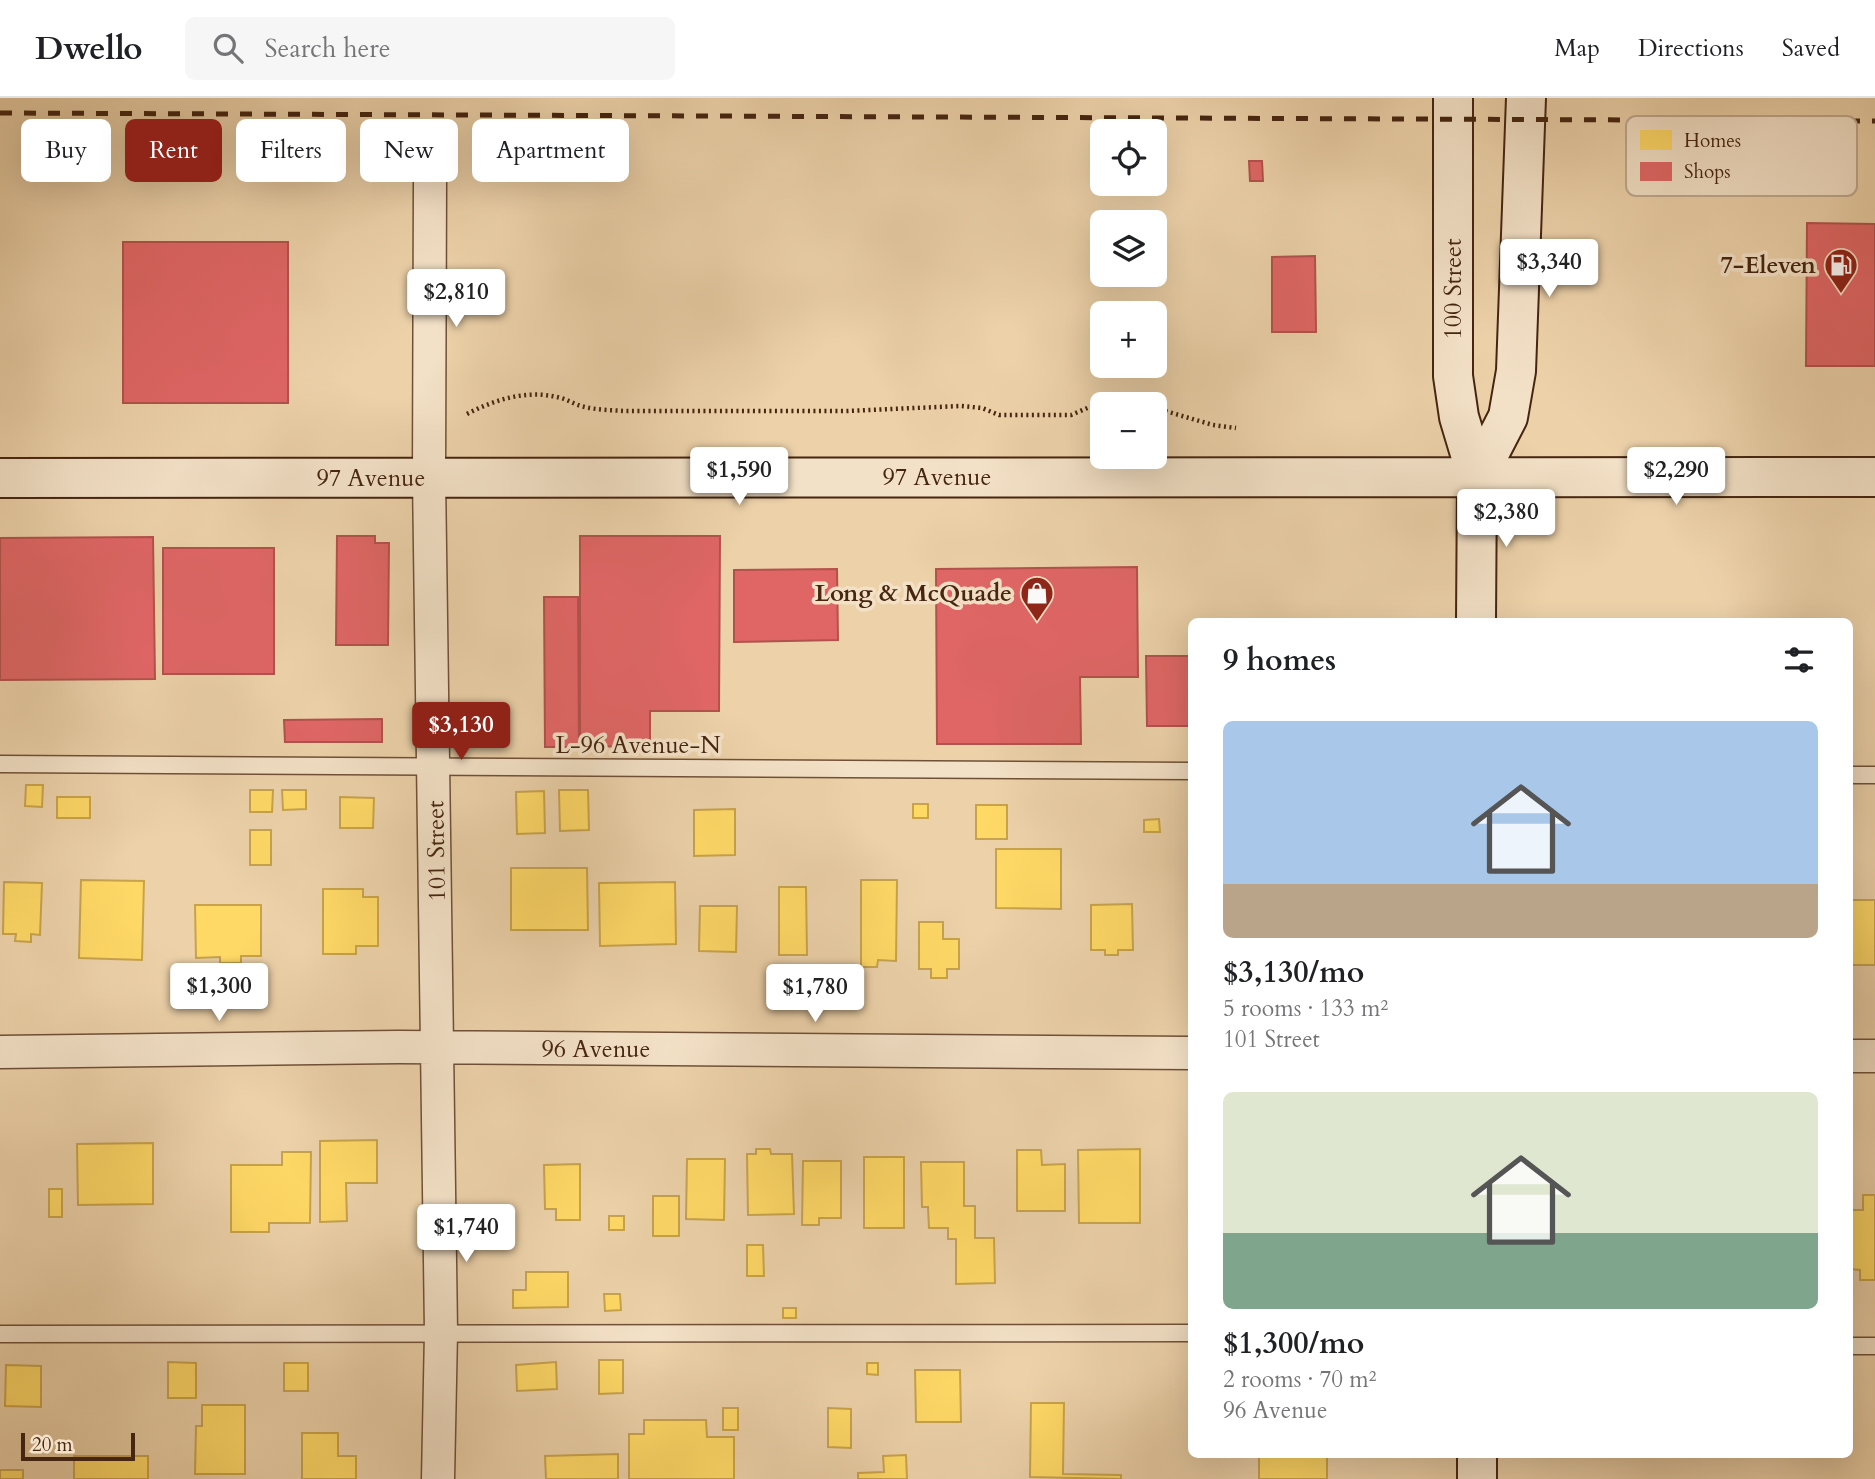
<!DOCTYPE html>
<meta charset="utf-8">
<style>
:root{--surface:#fff;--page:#f6f6f6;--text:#202124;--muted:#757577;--line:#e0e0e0;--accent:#8f2418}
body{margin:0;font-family:Cardo,serif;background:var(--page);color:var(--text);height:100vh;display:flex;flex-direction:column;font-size:26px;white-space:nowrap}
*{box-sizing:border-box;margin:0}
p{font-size:23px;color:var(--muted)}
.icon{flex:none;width:38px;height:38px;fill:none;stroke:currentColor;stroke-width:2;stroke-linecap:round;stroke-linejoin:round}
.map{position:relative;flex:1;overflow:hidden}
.side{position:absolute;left:1188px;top:520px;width:665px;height:840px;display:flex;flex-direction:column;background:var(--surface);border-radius:10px;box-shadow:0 7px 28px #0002}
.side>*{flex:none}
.guide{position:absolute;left:21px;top:21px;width:665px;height:63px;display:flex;gap:14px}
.controls{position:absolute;left:1090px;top:21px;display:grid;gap:14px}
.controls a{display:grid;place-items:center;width:77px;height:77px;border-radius:10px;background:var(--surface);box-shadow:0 7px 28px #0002;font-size:35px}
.scale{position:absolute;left:21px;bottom:18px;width:114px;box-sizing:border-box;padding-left:7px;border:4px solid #462511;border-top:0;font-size:19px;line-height:24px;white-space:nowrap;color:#462511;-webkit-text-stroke:5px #f3e1c7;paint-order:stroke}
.price{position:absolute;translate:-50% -60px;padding:0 16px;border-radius:7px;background:#fff;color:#222;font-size:23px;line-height:46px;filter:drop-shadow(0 2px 4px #0008)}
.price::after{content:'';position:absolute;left:50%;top:42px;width:21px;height:16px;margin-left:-10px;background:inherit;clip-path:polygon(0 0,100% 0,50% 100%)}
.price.on{background:var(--accent);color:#fff}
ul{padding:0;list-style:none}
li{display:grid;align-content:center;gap:14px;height:371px;padding:0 35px}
li span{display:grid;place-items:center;height:217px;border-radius:10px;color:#555}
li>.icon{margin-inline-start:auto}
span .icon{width:126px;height:126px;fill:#fffc;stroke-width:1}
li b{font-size:30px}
h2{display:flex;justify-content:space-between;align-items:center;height:84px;padding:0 35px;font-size:30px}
.chip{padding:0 24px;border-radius:10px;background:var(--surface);box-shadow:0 7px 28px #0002;font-size:24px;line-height:63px}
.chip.on{background:var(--accent);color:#fff}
header{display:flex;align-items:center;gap:42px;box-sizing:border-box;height:98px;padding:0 35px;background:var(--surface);border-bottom:2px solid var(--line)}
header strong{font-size:33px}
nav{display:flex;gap:38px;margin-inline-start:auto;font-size:24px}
.search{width:490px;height:63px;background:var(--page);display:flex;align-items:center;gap:18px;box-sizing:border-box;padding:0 24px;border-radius:10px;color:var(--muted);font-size:26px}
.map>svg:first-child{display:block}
.homes{fill:#ffd966;stroke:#c8a34c;stroke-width:2}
.shops{fill:#e06666;stroke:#b2524c;stroke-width:2}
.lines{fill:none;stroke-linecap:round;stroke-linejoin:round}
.lane-casing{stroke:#705037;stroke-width:19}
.street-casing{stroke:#705037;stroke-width:35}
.secondary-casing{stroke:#462511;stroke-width:42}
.path{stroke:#462511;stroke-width:4.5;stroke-dasharray:2 3.5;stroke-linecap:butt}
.lane{stroke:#f3e1c7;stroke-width:16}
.street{stroke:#f3e1c7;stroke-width:32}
.secondary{stroke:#f3e1c7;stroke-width:38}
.rail{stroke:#462511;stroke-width:5;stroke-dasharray:12 12;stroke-linecap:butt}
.labels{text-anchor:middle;stroke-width:7;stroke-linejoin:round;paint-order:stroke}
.poi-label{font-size:24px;font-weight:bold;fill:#462511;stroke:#f3e1c7;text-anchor:end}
.street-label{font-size:24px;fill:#462511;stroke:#f3e1c7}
.key{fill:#f3e1c7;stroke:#bfa990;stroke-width:2}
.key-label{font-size:19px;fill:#462511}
</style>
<header>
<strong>Dwello</strong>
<div class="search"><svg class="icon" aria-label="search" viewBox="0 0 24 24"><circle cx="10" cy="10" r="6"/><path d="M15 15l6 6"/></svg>Search here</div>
<nav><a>Map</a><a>Directions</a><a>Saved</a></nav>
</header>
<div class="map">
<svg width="1875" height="1381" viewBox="0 0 1875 1381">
<rect width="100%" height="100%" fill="#ecd1a9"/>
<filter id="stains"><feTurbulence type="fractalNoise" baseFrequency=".00286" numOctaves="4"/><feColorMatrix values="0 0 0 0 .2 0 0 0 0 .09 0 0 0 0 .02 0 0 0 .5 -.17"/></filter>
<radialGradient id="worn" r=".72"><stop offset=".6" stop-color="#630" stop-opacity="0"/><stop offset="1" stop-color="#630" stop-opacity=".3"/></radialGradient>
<path class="homes" d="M 26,687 L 43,687 L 42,709 L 25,708 Z
M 250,692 L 273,692 L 272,714 L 250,714 Z
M 282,692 L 306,692 L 306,711 L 283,712 Z
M 559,692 L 588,692 L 589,732 L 560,733 Z
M 544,693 L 545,735 L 517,736 L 516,694 Z
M 57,699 L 90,699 L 90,720 L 57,720 Z
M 340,699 L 374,700 L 373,730 L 340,730 Z
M 913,706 L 928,706 L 928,720 L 913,720 Z
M 976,707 L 1007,707 L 1007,741 L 976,741 Z
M 735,711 L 735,757 L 694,758 L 694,712 Z
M 1159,721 L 1160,734 L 1144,734 L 1144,722 Z
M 250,732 L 271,732 L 271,767 L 250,767 Z
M 996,751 L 1061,751 L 1061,811 L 996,810 Z
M 511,770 L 587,770 L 588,832 L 511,832 Z
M 81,782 L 144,783 L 142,862 L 79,860 Z
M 861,782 L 897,782 L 896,863 L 878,862 L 877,869 L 861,869 Z
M 4,784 L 42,785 L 40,837 L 31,836 L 31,844 L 15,843 L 16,836 L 3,836 Z
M 675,784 L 676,846 L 600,848 L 599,785 Z
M 779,789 L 806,789 L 807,857 L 779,857 Z
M 323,791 L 363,791 L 363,799 L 378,799 L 378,848 L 356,848 L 356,856 L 323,856 Z
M 1850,802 L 1875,802 L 1875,867 L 1850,867 Z
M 1132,806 L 1133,852 L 1118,852 L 1118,857 L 1105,857 L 1105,852 L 1091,852 L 1091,807 Z
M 195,807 L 261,807 L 261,858 L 241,858 L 241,865 L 220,865 L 220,859 L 196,860 Z
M 700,808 L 737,808 L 736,854 L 699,853 Z
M 919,824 L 943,824 L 943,841 L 959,841 L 959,871 L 947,871 L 947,880 L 931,880 L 931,871 L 919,871 Z
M 377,1042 L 377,1085 L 346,1085 L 347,1123 L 320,1124 L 320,1043 Z
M 153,1045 L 153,1106 L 78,1107 L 77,1046 Z
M 756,1051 L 770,1051 L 771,1056 L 792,1056 L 794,1116 L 748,1117 L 747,1056 L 756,1056 Z
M 1140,1051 L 1140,1125 L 1079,1125 L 1078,1052 Z
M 1017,1052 L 1041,1052 L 1042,1067 L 1065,1066 L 1065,1113 L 1017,1113 Z
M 282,1054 L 311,1054 L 310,1125 L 269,1125 L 269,1134 L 231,1134 L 231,1067 L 282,1067 Z
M 864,1059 L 904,1059 L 904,1130 L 864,1130 Z
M 687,1061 L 725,1061 L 724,1122 L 686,1121 Z
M 803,1063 L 841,1063 L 841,1120 L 819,1120 L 819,1127 L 802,1127 Z
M 921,1064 L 964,1064 L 964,1108 L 975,1108 L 975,1140 L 994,1140 L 995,1185 L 956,1186 L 956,1141 L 948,1141 L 948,1130 L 929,1130 L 928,1109 L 922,1109 Z
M 580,1066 L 580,1122 L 556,1122 L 556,1111 L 545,1111 L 544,1067 Z
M 49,1091 L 62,1091 L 62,1119 L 49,1119 Z
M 1863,1097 L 1875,1097 L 1875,1182 L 1860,1182 L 1860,1172 L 1850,1171 L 1850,1112 L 1863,1112 Z
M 653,1098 L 679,1098 L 679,1138 L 653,1138 Z
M 609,1118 L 624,1118 L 624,1132 L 609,1132 Z
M 747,1147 L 763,1147 L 764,1178 L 747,1178 Z
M 526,1174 L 568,1174 L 568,1209 L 513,1210 L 513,1192 L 526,1192 Z
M 604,1196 L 620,1196 L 621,1212 L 605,1213 Z
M 783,1210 L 796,1210 L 796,1220 L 783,1220 Z
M 599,1262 L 623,1262 L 623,1295 L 599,1296 Z
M 168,1264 L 196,1265 L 196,1300 L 168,1300 Z
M 556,1264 L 557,1291 L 517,1293 L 516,1267 Z
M 284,1265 L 308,1265 L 308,1293 L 284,1293 Z
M 867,1265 L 878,1265 L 878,1277 L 867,1276 Z
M 6,1267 L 41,1268 L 41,1309 L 5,1308 Z
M 915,1272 L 960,1272 L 961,1324 L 916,1324 Z
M 1031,1305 L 1064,1305 L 1063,1376 L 1121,1377 L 1121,1381 L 1030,1379 Z
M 202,1307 L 245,1307 L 245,1376 L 195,1376 L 196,1328 L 202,1328 Z
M 723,1310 L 738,1310 L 738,1332 L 723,1332 Z
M 828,1310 L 851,1311 L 851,1350 L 828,1349 Z
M 644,1322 L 706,1322 L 707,1339 L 734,1339 L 734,1381 L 629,1381 L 629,1336 L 644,1336 Z
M 302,1335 L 338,1335 L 338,1358 L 356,1358 L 356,1381 L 302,1381 Z
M 618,1356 L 618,1381 L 546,1381 L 545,1358 Z
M 1259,1356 L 1327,1356 L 1327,1381 L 1259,1381 Z
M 906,1357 L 907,1381 L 858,1381 L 858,1375 L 884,1374 L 883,1358 Z
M 74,1358 L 148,1358 L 148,1381 L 74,1381 Z
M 0,1372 L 23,1372 L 23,1381 L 0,1381 Z"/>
<path class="shops" d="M 1249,63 L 1262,63 L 1263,83 L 1250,83 Z
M 1807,125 L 1875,126 L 1875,268 L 1806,268 Z
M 123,144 L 288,144 L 288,305 L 123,305 Z
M 1315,158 L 1316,234 L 1272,234 L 1272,159 Z
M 337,438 L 375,438 L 375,445 L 389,445 L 388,547 L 336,547 Z
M 580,438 L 720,438 L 719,613 L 650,613 L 650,649 L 580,648 Z
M 153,439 L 155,581 L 0,582 L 0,440 Z
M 163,450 L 274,450 L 274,576 L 163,576 Z
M 1137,469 L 1138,579 L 1080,579 L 1081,646 L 937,646 L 936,471 Z
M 837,471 L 838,542 L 734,544 L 734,472 Z
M 544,499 L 578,499 L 579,649 L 545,649 Z
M 1146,558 L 1192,558 L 1192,628 L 1147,628 Z
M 382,621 L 382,644 L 285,644 L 284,622 Z"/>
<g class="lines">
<defs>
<path id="lane" d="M 0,666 L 1192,673
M 1850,677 L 1875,677
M 0,1236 L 1192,1235
M 1850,1248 L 1875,1248"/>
<path id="street" d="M 430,82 L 429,379 L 441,1234 L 438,1381
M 0,954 L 398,949 L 1192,955
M 1850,958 L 1875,958"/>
<path id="secondary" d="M 1453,0 L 1453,278 L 1459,319 L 1477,379 L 1476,523
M 1477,379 L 1508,319 L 1516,273 L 1526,0
M 0,380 L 1875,379
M 1477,1381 L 1477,1356"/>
</defs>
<use href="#lane" class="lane-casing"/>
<use href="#street" class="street-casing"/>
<use href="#secondary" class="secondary-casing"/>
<path class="path" d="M 1155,310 L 1213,327 L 1236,330
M 467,316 C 496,301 528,291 561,300 C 568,302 574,306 581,308 C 595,312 610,312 624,313 L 846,313 L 961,308 L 982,310 L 999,317 L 1071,317 L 1092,308 L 1108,305 L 1138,306"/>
<use href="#lane" class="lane"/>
<use href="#street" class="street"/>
<use href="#secondary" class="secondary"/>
<path class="rail" d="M 0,15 L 1875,23"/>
</g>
<defs>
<symbol id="fuel-pin" viewBox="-11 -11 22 30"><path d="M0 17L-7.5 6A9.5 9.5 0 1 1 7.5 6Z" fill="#8f2418" stroke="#f3e1c7"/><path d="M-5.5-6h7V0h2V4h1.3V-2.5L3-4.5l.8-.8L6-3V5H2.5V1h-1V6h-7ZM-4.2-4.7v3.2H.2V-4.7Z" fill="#fff"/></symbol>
<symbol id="shop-pin" viewBox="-11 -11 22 30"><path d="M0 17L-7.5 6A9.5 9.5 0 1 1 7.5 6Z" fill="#8f2418" stroke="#f3e1c7"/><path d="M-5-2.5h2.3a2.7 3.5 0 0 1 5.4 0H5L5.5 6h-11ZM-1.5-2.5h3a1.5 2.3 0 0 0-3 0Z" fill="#fff"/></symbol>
</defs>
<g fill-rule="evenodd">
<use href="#fuel-pin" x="1822" y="148" width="38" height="52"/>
<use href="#shop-pin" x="1018" y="476" width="38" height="52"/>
</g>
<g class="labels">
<g class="poi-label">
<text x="1816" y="175">7-Eleven</text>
<text x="1012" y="503">Long &amp; McQuade</text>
</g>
<g class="street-label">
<text transform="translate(1453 191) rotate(-90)" y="8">100 Street</text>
<text x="937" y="387">97 Avenue</text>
<text x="371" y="388">97 Avenue</text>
<text x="638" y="655">L-96 Avenue-N</text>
<text transform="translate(436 753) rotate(-91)" y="8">101 Street</text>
<text x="596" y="959">96 Avenue</text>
</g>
</g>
<rect x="1626" y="18" width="231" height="80" rx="10" class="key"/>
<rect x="1640" y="32" width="32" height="20" fill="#ffd966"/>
<rect x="1640" y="64" width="32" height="19" fill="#e06666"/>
<g class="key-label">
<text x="1684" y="49">Homes</text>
<text x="1684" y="80">Shops</text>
</g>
<rect width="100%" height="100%" filter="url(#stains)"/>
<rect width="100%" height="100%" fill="url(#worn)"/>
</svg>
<div class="controls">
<a><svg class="icon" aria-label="locate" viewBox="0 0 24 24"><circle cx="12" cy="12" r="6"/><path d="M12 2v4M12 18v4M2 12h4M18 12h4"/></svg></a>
<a><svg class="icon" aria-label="layers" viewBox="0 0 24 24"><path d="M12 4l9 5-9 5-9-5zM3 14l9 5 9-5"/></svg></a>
<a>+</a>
<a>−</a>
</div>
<div class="scale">20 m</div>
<b class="price" style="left:1549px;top:201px">$3,340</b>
<b class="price" style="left:456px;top:231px">$2,810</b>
<b class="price" style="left:739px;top:409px">$1,590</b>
<b class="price" style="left:1676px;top:409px">$2,290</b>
<b class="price" style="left:1506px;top:451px">$2,380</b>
<b class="price on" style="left:461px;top:664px">$3,130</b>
<b class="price" style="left:219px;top:925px">$1,300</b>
<b class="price" style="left:815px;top:926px">$1,780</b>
<b class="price" style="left:466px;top:1166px">$1,740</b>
<div class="guide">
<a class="chip">Buy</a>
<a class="chip on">Rent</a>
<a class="chip">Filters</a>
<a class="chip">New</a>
<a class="chip">Apartment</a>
</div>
<section class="side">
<h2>9 homes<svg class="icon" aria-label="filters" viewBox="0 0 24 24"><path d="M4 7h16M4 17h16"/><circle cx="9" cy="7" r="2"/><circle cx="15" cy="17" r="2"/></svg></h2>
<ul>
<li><span style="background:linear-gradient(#a9c7e8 75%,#b9a48a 0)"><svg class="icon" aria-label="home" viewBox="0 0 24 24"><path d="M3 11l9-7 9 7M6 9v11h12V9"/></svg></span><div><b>$3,130/mo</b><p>5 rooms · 133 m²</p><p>101 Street</p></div></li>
<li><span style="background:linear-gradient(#dfe7d0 65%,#7fa58c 0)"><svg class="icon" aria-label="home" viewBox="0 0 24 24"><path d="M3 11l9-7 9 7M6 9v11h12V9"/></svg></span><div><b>$1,300/mo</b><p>2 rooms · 70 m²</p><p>96 Avenue</p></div></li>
</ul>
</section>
</div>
